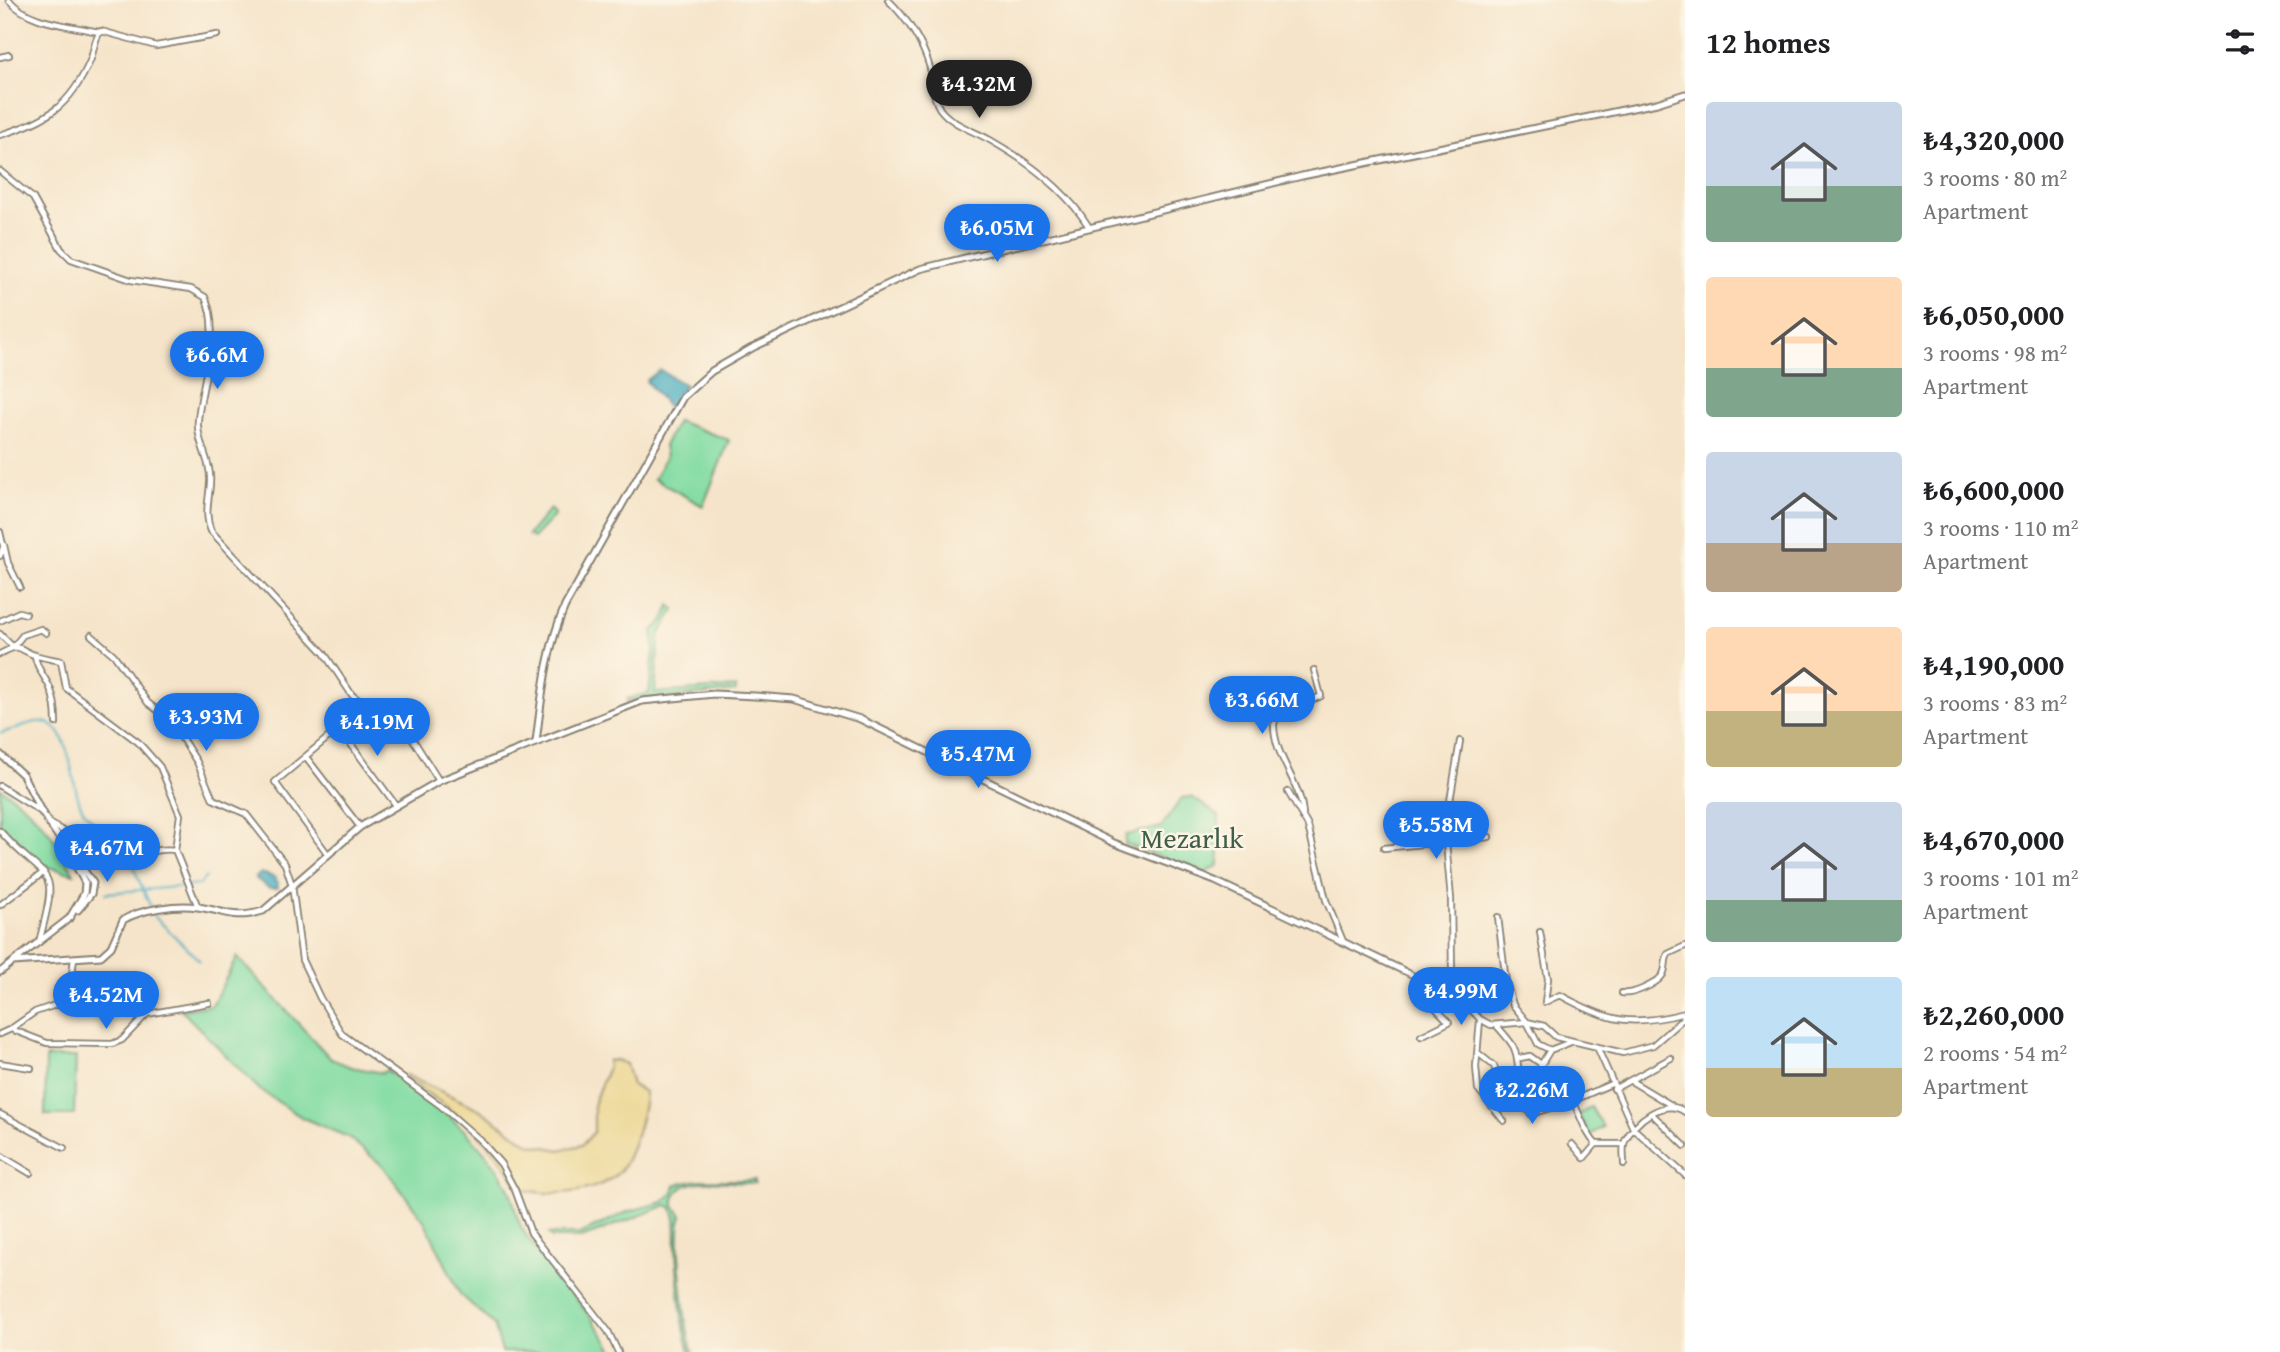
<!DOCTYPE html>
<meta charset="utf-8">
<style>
:root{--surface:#fff;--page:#f2f2f2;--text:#202124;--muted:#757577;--accent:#1a73e8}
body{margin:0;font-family:"Gentium Book Plus",serif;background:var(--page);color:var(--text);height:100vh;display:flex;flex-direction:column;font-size:26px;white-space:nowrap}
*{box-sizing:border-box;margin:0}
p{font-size:23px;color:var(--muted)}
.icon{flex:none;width:38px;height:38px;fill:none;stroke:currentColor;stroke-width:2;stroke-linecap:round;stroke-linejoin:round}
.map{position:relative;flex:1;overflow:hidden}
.panel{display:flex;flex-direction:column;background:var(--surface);width:595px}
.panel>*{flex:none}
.price{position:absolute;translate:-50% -60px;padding:0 16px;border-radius:24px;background:var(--accent);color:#fff;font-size:23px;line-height:46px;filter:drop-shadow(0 2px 4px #0008)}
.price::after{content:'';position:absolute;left:50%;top:42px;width:21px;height:16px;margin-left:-10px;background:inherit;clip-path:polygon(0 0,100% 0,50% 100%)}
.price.active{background:#222;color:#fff}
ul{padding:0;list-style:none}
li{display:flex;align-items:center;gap:21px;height:175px;padding:0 21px}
li span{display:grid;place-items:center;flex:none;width:196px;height:140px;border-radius:7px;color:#555}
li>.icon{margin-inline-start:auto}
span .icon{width:84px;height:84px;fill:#fffc;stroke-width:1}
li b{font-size:30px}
h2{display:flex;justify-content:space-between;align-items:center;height:84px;padding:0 21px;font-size:30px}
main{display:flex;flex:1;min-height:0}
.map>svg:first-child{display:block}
.green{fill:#82dca3;stroke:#4f7c60;stroke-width:2}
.sand{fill:#eeda9e;stroke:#857b5d;stroke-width:2}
.water{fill:#40a9c0;stroke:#2e626e;stroke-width:2}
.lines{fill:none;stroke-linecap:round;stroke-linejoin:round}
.stream{stroke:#40a9c0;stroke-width:2}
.minor-casing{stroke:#888072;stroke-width:8}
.tertiary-casing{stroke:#888072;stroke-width:9}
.minor{stroke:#fff;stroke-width:4.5}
.tertiary{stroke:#fff;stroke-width:5}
.labels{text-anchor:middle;stroke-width:5;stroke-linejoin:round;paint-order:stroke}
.park-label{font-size:28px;fill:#405f4b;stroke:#fcf5e5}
</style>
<main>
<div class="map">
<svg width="1685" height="1352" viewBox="0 0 1685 1352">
<rect width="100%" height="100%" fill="#fcf5e5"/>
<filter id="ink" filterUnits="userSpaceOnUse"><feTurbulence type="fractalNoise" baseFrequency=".0143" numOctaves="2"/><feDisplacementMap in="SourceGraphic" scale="14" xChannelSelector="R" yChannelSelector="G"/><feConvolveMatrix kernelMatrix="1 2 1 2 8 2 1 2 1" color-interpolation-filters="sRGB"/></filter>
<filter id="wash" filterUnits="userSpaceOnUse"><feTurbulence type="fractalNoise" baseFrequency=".00686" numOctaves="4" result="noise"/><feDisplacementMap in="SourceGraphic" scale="28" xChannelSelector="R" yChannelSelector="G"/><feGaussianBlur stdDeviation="1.57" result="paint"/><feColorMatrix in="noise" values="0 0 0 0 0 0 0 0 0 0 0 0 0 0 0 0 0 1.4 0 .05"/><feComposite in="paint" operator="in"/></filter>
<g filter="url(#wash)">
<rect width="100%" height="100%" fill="#f5e4c9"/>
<path class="green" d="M 677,421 L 729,440 L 703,506 L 654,479 L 666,456 L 664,446 Z
M 550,509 L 555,515 L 533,538 L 528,535 Z
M 670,605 L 675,609 L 659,635 L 655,693 L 736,687 L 736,691 L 627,702 L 627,699 L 649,693 L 654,650 L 653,631 L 664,620 Z
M 0,788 C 39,814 52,832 74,874 L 42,865 L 0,827 Z
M 1192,797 L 1219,816 L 1219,865 L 1205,873 L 1125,844 L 1126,835 L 1161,827 L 1182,798 Z
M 237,957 L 331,1059 L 351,1067 L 383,1073 L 386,1070 C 430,1098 480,1136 506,1183 C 515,1198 514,1217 524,1232 C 551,1274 589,1308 614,1352 L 502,1352 L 494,1325 L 460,1294 L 425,1222 L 383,1166 L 348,1137 L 303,1118 L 260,1090 L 181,1010 L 212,1005 Z
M 46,1057 L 76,1057 L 74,1115 L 45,1115 Z
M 1591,1107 L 1603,1127 L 1590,1135 L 1578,1115 Z
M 697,1180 L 755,1180 L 755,1183 C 734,1184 670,1171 674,1206 L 682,1216 C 673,1234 685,1330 693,1352 L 690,1352 C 680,1320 678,1282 676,1250 C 675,1237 678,1218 671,1207 L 667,1205 L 582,1238 L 552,1238 L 549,1234 L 580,1234 L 627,1212 L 663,1202 L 672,1194 L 675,1185 Z"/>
<path class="sand" d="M 616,1060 L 626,1064 L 632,1085 L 645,1092 C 645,1109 631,1161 618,1173 C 595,1195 547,1197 519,1188 C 495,1142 450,1106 406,1079 L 406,1075 L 479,1109 L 529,1144 L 560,1150 L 582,1145 L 594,1132 L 594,1102 L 608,1067 L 607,1061 Z"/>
<path class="water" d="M 660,370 L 685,385 L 669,408 L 646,381 Z
M 261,873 L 274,877 L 278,883 L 277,888 L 269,888 L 255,878 Z"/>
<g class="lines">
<path class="stream" d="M 0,733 C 12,731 24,724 36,722 C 75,717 69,791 84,811 C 95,827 116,833 127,852
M 129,857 L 155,917 L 200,961
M 106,893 L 199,885 L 206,877"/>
</g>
</g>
<g filter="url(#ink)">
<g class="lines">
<defs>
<path id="minor" d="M 9,0 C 29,24 70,25 99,32
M 888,0 C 907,18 923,43 930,68 C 933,81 932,97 940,109 C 951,124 974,131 990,140 C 1027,161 1067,191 1089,227
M 0,57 L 9,55
M 0,135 C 46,121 70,107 90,61 C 94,52 94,38 101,31 L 156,46 L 217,35
M 0,171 L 33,198 L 61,249 L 71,259 L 131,280 L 191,289 L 205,297 C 222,332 201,383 198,420 C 196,442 212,461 210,483 C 209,501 204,514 211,531 L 324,653 L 352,695 L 360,701 L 383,709 L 404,725 L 439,781
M 0,532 L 3,545
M 0,556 L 4,545 L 8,563 L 20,587
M 0,621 L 19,612 L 26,614
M 0,634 L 13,647 L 23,635 L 41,629 L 46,633
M 91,635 L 114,655 L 148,703 L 164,715 L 179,734 L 197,762 L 213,799 L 246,814 L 285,864 L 292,885 L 302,960 L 320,998 L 342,1034 L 441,1106 L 480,1140 L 501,1164 L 515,1190 L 531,1233 L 608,1331 L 618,1352
M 0,654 C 23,641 18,651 38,656 C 45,658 53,659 61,661 L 66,688 L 138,742 L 160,767 L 180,815 L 175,850
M 35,656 C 37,670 45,676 50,688 C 55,699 56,710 56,723
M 339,728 L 395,804
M 306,757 L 360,827
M 0,786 L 40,811
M 1288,792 L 1308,826 L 1326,900 L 1343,941
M 1303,817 C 1303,784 1273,757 1274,723 L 1279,715 L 1321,696 L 1314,670
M 50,824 C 76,837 101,856 132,854 C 147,854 160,847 175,850 L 198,907
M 0,831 C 48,886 61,860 39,942
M 1384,848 L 1489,837
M 327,853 L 275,782 L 367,705
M 0,905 L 44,872
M 1498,917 L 1506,982 L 1513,1005 L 1527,1022 L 1538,1044 L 1550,1050
M 1540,932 L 1548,979 L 1545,1002 L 1560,995 C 1609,1022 1631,1027 1685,1013
M 1402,970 L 1460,998 L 1480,1019 L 1491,1025 L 1527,1022 L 1544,1026 L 1556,1037 L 1623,1053 L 1653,1045 L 1685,1017
M 1443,990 L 1452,972 L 1451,899 L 1445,831 L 1460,741
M 1622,993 C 1632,995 1655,985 1662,976 C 1667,969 1664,961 1668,954 L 1685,946
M 1480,1020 L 1476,1067 L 1478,1089 L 1504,1121
M 1496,1025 C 1516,1047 1516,1047 1519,1074 L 1533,1074 L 1541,1078 L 1547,1076
M 12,1028 L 35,1012 L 64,1002 L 71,984 L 74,958
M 0,1034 L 11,1029 L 47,1043 L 112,1044 L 122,1040 L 147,1014 L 209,1003
M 1421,1036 L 1449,1022 L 1428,1000 L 1434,986
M 1571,1042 L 1550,1050 L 1541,1065 C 1544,1079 1559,1083 1568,1094 C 1580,1109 1582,1130 1596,1144 L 1584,1158 L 1572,1144
M 1597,1047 L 1633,1128 L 1685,1175
M 1478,1053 L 1494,1066 L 1498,1078 L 1507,1082 L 1531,1114 L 1572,1101 L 1611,1084
M 1520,1058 L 1530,1056 L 1541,1064
M 0,1063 L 31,1068
M 1631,1081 L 1671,1105
M 1614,1089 L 1671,1058
M 0,1114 L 64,1148
M 1652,1114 L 1685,1146
M 1596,1144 L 1624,1144
M 0,1155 L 30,1173
M 1624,1164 C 1624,1157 1622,1148 1625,1141 C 1634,1121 1665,1097 1685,1112"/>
<path id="tertiary" d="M 536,742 C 542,695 546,650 565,606 L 683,397 L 712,371 L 752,348 L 920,269 L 1302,176 L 1657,103 L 1685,94
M 0,754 L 23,775 L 41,811 L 68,851 L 85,883 L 84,894 L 70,917
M 75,858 L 93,883 L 91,894 L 78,910
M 13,962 L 101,956 L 111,947 L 123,920 C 141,909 177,904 198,907 C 226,911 233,920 263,911 L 360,827 L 439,781 L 642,701 L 714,694 L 755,696 L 794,699 L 860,719 L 1114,843 L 1215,881 L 1402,970
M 0,972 L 71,917"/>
</defs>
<use href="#minor" class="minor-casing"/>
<use href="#tertiary" class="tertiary-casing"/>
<use href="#minor" class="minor"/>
<use href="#tertiary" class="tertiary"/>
</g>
</g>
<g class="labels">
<g class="park-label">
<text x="1192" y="848">Mezarlık</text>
</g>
</g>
</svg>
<b class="price active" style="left:979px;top:120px">₺4.32M</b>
<b class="price" style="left:997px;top:264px">₺6.05M</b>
<b class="price" style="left:217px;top:391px">₺6.6M</b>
<b class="price" style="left:1262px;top:736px">₺3.66M</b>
<b class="price" style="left:206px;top:753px">₺3.93M</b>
<b class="price" style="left:377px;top:758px">₺4.19M</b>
<b class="price" style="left:978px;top:790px">₺5.47M</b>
<b class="price" style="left:1436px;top:861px">₺5.58M</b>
<b class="price" style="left:107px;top:884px">₺4.67M</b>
<b class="price" style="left:1461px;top:1027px">₺4.99M</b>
<b class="price" style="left:106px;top:1031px">₺4.52M</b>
<b class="price" style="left:1532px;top:1126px">₺2.26M</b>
</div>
<section class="panel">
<h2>12 homes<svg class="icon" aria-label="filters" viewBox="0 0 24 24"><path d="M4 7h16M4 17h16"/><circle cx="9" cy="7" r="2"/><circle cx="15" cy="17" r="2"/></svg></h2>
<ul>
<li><span style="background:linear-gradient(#c9d6e8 60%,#7fa58c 0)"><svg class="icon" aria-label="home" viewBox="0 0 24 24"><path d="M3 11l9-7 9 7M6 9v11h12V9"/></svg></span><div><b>₺4,320,000</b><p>3 rooms · 80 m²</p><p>Apartment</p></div></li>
<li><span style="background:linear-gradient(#ffd9b3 65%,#7fa58c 0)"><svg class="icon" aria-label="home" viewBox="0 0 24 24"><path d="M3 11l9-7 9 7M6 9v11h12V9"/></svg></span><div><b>₺6,050,000</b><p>3 rooms · 98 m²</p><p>Apartment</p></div></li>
<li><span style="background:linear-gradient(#c9d6e8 65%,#b9a48a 0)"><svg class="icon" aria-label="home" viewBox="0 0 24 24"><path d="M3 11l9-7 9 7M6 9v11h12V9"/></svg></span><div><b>₺6,600,000</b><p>3 rooms · 110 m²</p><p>Apartment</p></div></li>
<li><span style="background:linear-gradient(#ffd9b3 60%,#c2b280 0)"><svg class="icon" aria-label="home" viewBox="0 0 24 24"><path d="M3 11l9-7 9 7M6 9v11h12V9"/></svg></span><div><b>₺4,190,000</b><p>3 rooms · 83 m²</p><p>Apartment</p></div></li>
<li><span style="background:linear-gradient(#c9d6e8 70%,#7fa58c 0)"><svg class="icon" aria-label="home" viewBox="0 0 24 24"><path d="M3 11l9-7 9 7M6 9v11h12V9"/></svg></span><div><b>₺4,670,000</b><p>3 rooms · 101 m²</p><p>Apartment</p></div></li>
<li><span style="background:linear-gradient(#bfe0f5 65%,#c2b280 0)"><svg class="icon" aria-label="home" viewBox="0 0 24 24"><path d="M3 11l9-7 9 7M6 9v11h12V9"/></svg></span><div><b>₺2,260,000</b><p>2 rooms · 54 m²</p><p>Apartment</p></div></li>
</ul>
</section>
</main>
